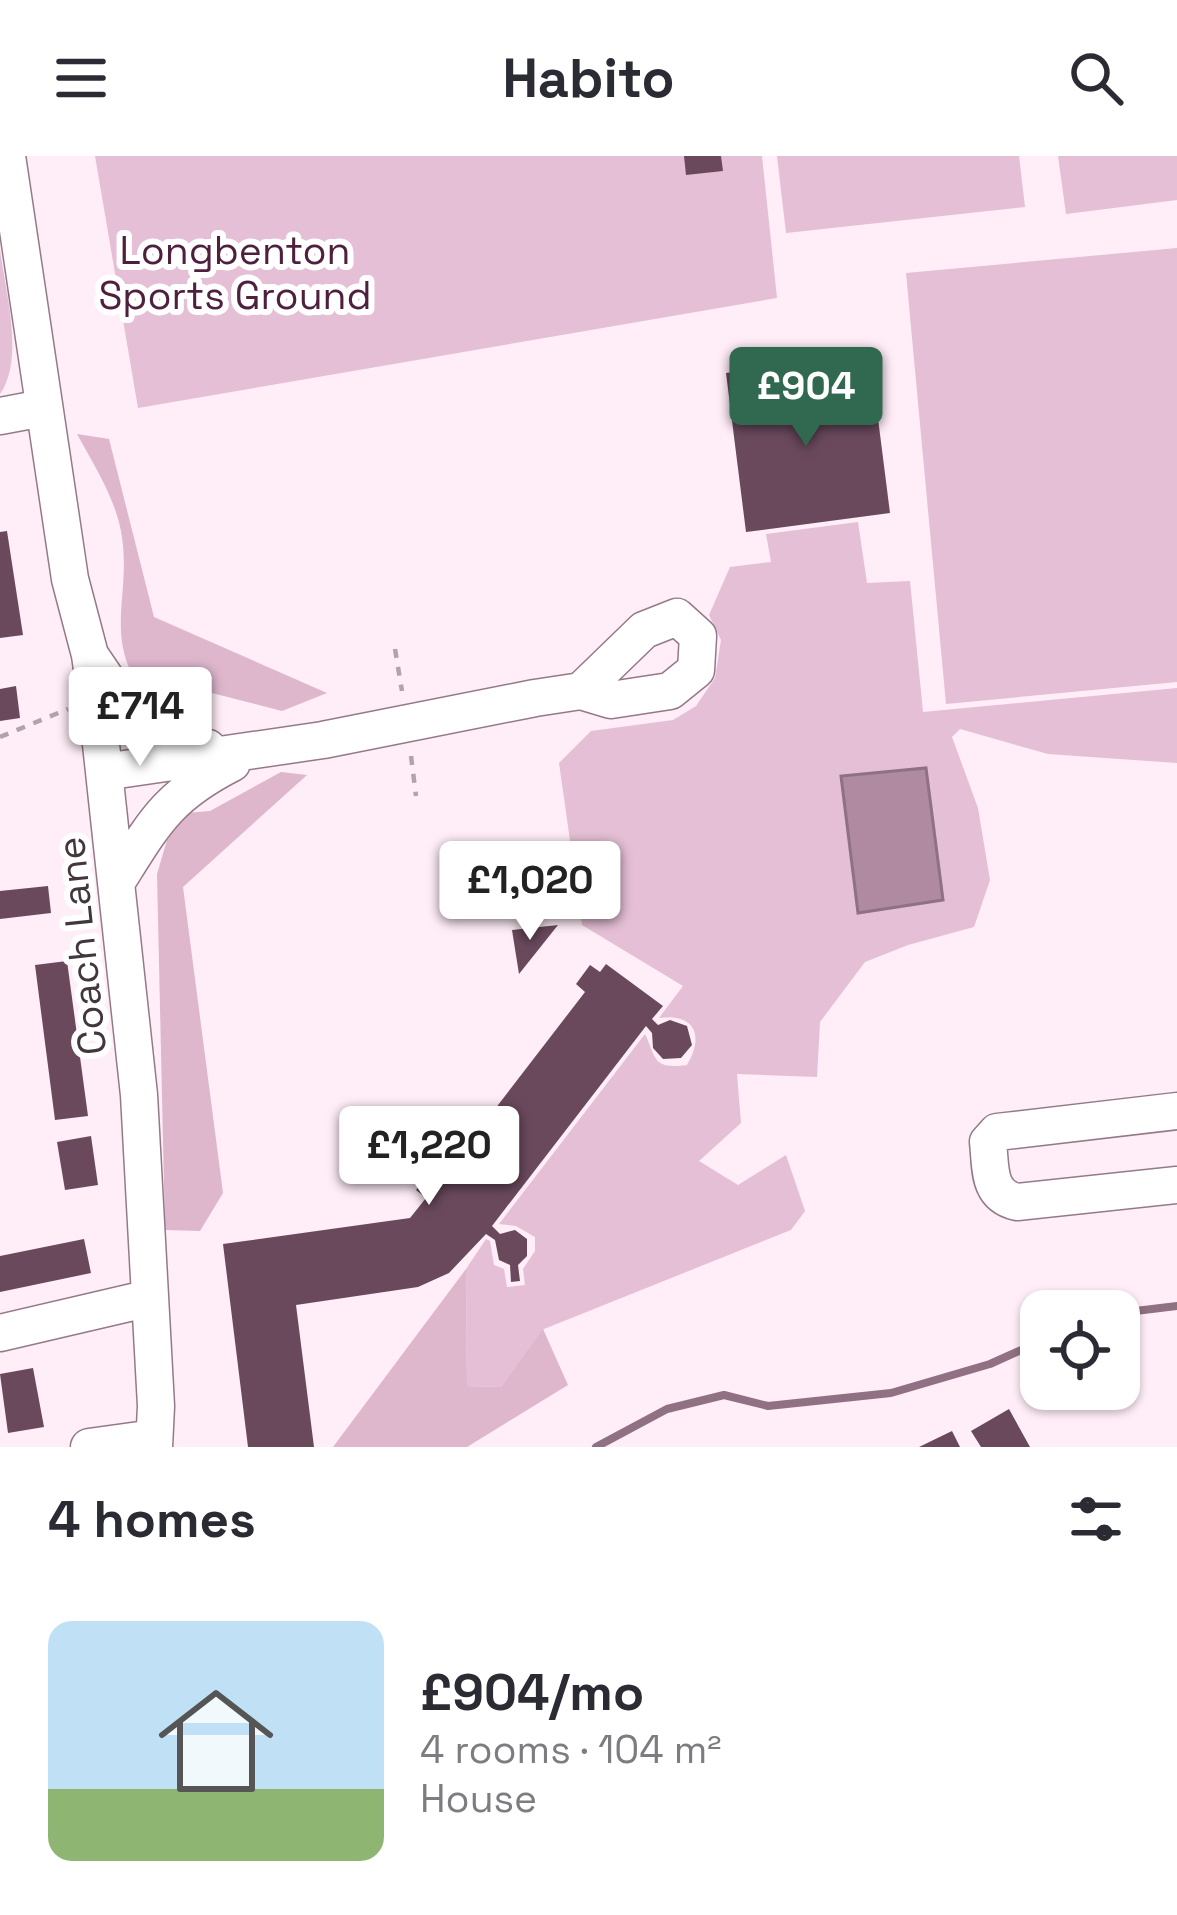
<!DOCTYPE html>
<meta charset="utf-8">
<style>
:root{--surface:#fff;--page:#f7f7f7;--text:#2b2b33;--muted:#7c7c81;--accent:#316950}
body{margin:0;font-family:"Space Grotesk",sans-serif;background:var(--page);color:var(--text);height:100vh;display:flex;flex-direction:column;font-size:45px;white-space:nowrap}
*{box-sizing:border-box;margin:0}
p{font-size:39px;color:var(--muted)}
.icon{flex:none;width:66px;height:66px;fill:none;stroke:currentColor;stroke-width:2;stroke-linecap:round;stroke-linejoin:round}
.map{position:relative;height:1291px;overflow:hidden}
.details{display:flex;flex-direction:column;background:var(--surface);flex:1}
.details>*{flex:none}
.buttons{position:absolute;left:1020px;top:1134px;display:grid;gap:24px}
.buttons a{display:grid;place-items:center;width:120px;height:120px;border-radius:24px;background:var(--surface);box-shadow:0 3px 9px #0004;font-size:60px}
.price{position:absolute;translate:-50% -102px;padding:0 27px;border-radius:12px;background:#fff;color:#222;font-size:39px;line-height:78px;filter:drop-shadow(0 3px 6px #0008)}
.price::after{content:'';position:absolute;left:50%;top:72px;width:36px;height:27px;margin-left:-18px;background:inherit;clip-path:polygon(0 0,100% 0,50% 100%)}
.price.selected{background:var(--accent);color:#fff}
ul{padding:0;list-style:none}
li{display:flex;align-items:center;gap:36px;height:300px;padding:0 48px}
li span{display:grid;place-items:center;flex:none;width:336px;height:240px;border-radius:24px;color:#555}
li>.icon{margin-inline-start:auto}
span .icon{width:144px;height:144px;fill:#fffc;stroke-width:1}
li b{font-size:51px}
h2{display:flex;justify-content:space-between;align-items:center;height:144px;padding:0 48px;font-size:51px}
header{display:flex;justify-content:space-between;align-items:center;height:156px;padding:0 48px;background:var(--surface);font-size:54px;font-weight:800}
.map>svg:first-child{display:block}
.green{fill:#e5bfd5}
.forest{fill:#deb7cd}
.water{fill:#af8aa0;stroke:#8f7183;stroke-width:3}
.lines{fill:none;stroke-linecap:round;stroke-linejoin:round}
.stream{stroke:#8f7183;stroke-width:8}
.building{fill:#6a495d}
.minor-casing{stroke:#947a89;stroke-width:39}
.path{stroke:#b2a2ab;stroke-width:4.5;stroke-dasharray:9 9;stroke-linecap:butt}
.minor{stroke:#fff;stroke-width:36}
.labels{text-anchor:middle;stroke-width:12;stroke-linejoin:round;paint-order:stroke}
.park-label{font-size:39px;fill:#4f1f3e;stroke:#fff}
.street-label{font-size:39px;fill:#43373e;stroke:#fff}
</style>
<header><svg class="icon" aria-label="menu" viewBox="0 0 24 24"><path d="M4 6h16M4 12h16M4 18h16"/></svg>Habito<svg class="icon" aria-label="search" viewBox="0 0 24 24"><circle cx="10" cy="10" r="6"/><path d="M15 15l6 6"/></svg></header>
<div class="map">
<svg width="1177" height="1291" viewBox="0 0 1177 1291">
<rect width="100%" height="100%" fill="#ffedf7"/>
<path class="green" d="M 95,0 L 762,0 L 777,142 L 138,252 Z
M 777,0 L 1019,0 L 1025,51 L 786,77 Z
M 1058,0 L 1177,0 L 1177,44 L 1066,58 Z
M 1177,92 L 1177,526 L 946,548 L 906,117 Z
M 0,93 C 5,135 25,202 0,238 Z
M 858,366 L 867,427 L 910,425 L 923,556 L 1177,532 L 1177,607 L 1048,598 L 960,573 L 952,581 L 978,652 L 990,724 L 974,771 L 908,789 L 865,806 L 820,866 L 817,921 L 737,918 L 741,967 L 699,1005 L 738,1029 L 786,999 L 805,1055 L 791,1074 L 544,1173 L 501,1231 L 467,1230 L 466,1113 L 486,1083 L 490,1085 L 494,1109 L 504,1113 L 507,1131 L 525,1129 L 523,1113 L 535,1095 L 535,1081 L 516,1070 L 499,1068 L 645,878 C 656,900 651,914 687,909 C 705,879 694,857 659,862 L 683,830 L 582,769 L 559,607 L 591,575 L 673,564 L 696,550 L 715,522 L 721,484 L 709,459 L 730,411 L 771,406 L 766,378 Z"/>
<path class="forest" d="M 77,278 L 109,283 L 154,461 L 327,537 L 282,555 L 169,526 L 146,542 C 102,480 131,445 122,381 C 117,345 94,309 77,278 Z
M 281,616 L 307,619 L 183,731 L 223,1037 L 200,1075 L 165,1074 L 157,718 L 167,684 L 186,657 L 210,655 Z
M 466,1113 L 467,1230 L 501,1231 L 543,1173 L 568,1229 L 467,1291 L 333,1291 Z"/>
<path class="water" d="M 926,612 L 943,744 L 858,757 L 841,620 Z"/>
<g class="lines">
<path class="stream" d="M 1119,1157 L 1177,1150
M 596,1291 L 667,1253 L 724,1239 L 768,1250 L 891,1237 L 990,1208 L 1041,1185"/>
</g>
<path class="building" d="M 684,0 L 721,0 L 723,15 L 686,19 Z
M 794,208 L 797,232 L 873,223 L 890,357 L 746,376 L 726,217 Z
M 7,375 L 23,479 L 0,482 L 0,376 Z
M 16,530 L 20,562 L 0,565 L 0,533 Z
M 48,730 L 51,757 L 0,763 L 0,735 Z
M 558,769 L 519,818 L 512,774 Z
M 67,805 L 88,960 L 55,964 L 35,809 Z
M 606,808 L 663,850 L 652,863 L 658,869 L 670,864 L 687,870 L 692,889 L 681,902 L 663,903 L 653,892 L 652,877 L 646,870 L 492,1070 L 500,1078 L 515,1074 L 527,1083 L 527,1100 L 518,1109 L 520,1125 L 511,1126 L 510,1109 L 499,1104 L 495,1084 L 486,1078 L 449,1117 L 418,1131 L 296,1149 L 314,1291 L 248,1291 L 223,1088 L 410,1062 L 426,1042 L 416,1034 L 432,1015 L 441,1023 L 585,836 L 576,828 L 590,809 L 600,816 Z
M 91,980 L 98,1029 L 65,1034 L 57,986 Z
M 84,1083 L 91,1117 L 0,1136 L 0,1100 Z
M 33,1212 L 44,1271 L 8,1277 L 0,1218 Z
M 1009,1253 L 1030,1291 L 981,1291 L 971,1275 Z
M 952,1275 L 960,1291 L 919,1291 Z"/>
<g class="lines">
<defs>
<path id="minor" d="M 7,0 L 70,423 L 90,499 L 96,542 L 139,939 L 156,1250 L 154,1291
M 0,260 L 43,252
M 92,502 L 113,533 L 160,583 L 208,592
M 104,616 L 323,584 L 535,542 L 581,535 L 611,544 L 670,535 L 696,514 L 698,480 L 677,461 L 644,474 L 581,535
M 116,727 C 154,667 167,640 232,607
M 1177,955 L 997,976 L 988,986 C 991,1012 987,1039 1017,1046 L 1177,1029
M 0,1177 L 150,1142
M 89,1291 L 154,1282"/>
</defs>
<use href="#minor" class="minor-casing"/>
<path class="path" d="M 395,493 L 402,535
M 0,581 L 68,553
M 411,600 L 416,640"/>
<use href="#minor" class="minor"/>
</g>
<g class="labels">
<g class="park-label">
<text x="235" y="108">Longbenton<tspan x="235" dy="45">Sports Ground</tspan></text>
</g>
<g class="street-label">
<text transform="translate(81 790) rotate(-96)" y="14">Coach Lane</text>
</g>
</g>
</svg>
<div class="buttons">
<a><svg class="icon" aria-label="locate" viewBox="0 0 24 24"><circle cx="12" cy="12" r="6"/><path d="M12 2v4M12 18v4M2 12h4M18 12h4"/></svg></a>
</div>
<b class="price selected" style="left:806px;top:293px">£904</b>
<b class="price" style="left:140px;top:613px">£714</b>
<b class="price" style="left:530px;top:787px">£1,020</b>
<b class="price" style="left:429px;top:1052px">£1,220</b>
</div>
<section class="details">
<h2>4 homes<svg class="icon" aria-label="filters" viewBox="0 0 24 24"><path d="M4 7h16M4 17h16"/><circle cx="9" cy="7" r="2"/><circle cx="15" cy="17" r="2"/></svg></h2>
<ul>
<li><span style="background:linear-gradient(#bfe0f5 70%,#8fb573 0)"><svg class="icon" aria-label="home" viewBox="0 0 24 24"><path d="M3 11l9-7 9 7M6 9v11h12V9"/></svg></span><div><b>£904/mo</b><p>4 rooms · 104 m²</p><p>House</p></div></li>
</ul>
</section>
